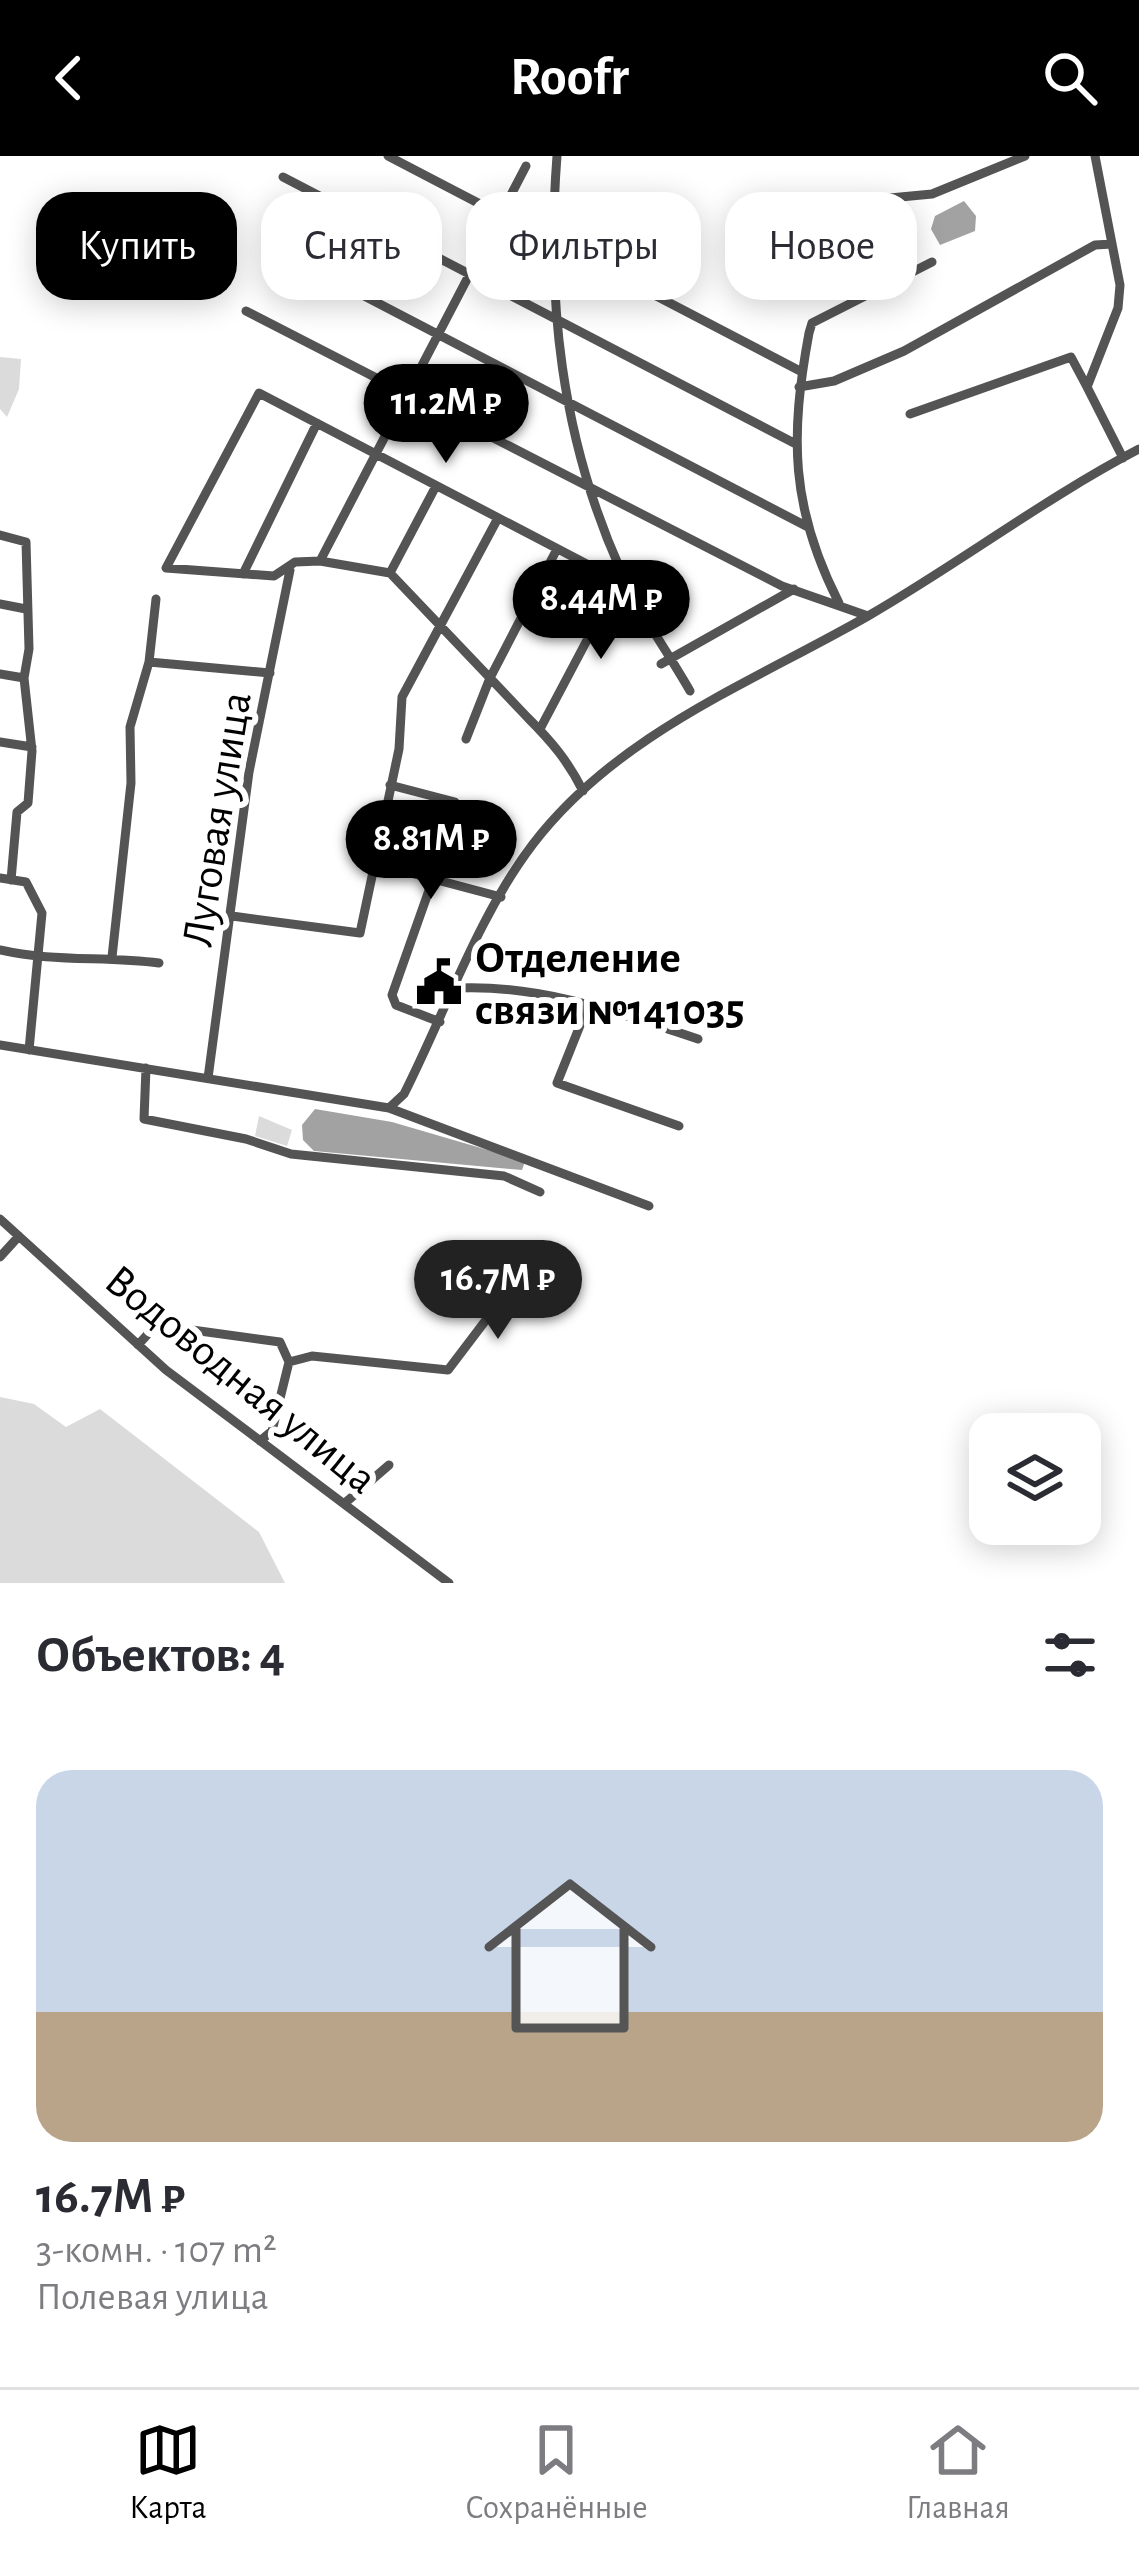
<!DOCTYPE html>
<html lang="ru">
<meta charset="utf-8">
<style>
:root{--surface:#fff;--page:#f2f2f3;--text:#2b2b33;--muted:#7c7c81;--line:#e1e1e2;--accent:#000}
body{margin:0;font-family:"Alegreya Sans",sans-serif;background:var(--page);color:var(--text);height:100vh;display:flex;flex-direction:column;font-size:45px;white-space:nowrap}
*{box-sizing:border-box;margin:0}
p{font-size:39px;color:var(--muted)}
.icon{flex:none;width:66px;height:66px;fill:none;stroke:currentColor;stroke-width:2;stroke-linecap:round;stroke-linejoin:round}
.map{position:relative;height:1427px;overflow:hidden}
.side{display:flex;flex-direction:column;background:var(--surface);flex:1}
.side>*{flex:none}
.banner{position:absolute;left:36px;top:36px;width:1068px;height:108px;display:flex;gap:24px}
.tools{position:absolute;left:969px;top:1257px;display:grid;gap:24px}
.tools a{display:grid;place-items:center;width:132px;height:132px;border-radius:24px;background:var(--surface);box-shadow:0 6px 30px #0003;font-size:60px}
.price{position:absolute;translate:-50% -102px;padding:0 27px;border-radius:42px;background:var(--accent);color:#fff;font-size:39px;line-height:78px;filter:drop-shadow(0 3px 6px #0008)}
.price::after{content:'';position:absolute;left:50%;top:72px;width:36px;height:27px;margin-left:-18px;background:inherit;clip-path:polygon(0 0,100% 0,50% 100%)}
.price.active{background:#222;color:#fff}
ul{padding:0;list-style:none}
li{display:grid;align-content:center;gap:24px;height:636px;padding:0 36px}
li+li{border-top:3px solid var(--line)}
li span{display:grid;place-items:center;height:372px;border-radius:36px;color:#555}
li>.icon{margin-inline-start:auto}
span .icon{width:216px;height:216px;fill:#fffc;stroke-width:1}
li b{font-size:51px}
h2{display:flex;justify-content:space-between;align-items:center;height:144px;padding:0 36px;font-size:51px}
.chip{padding:0 42px;border-radius:36px;background:var(--surface);box-shadow:0 6px 30px #0003;font-size:42px;line-height:108px}
.chip.active{background:var(--accent);color:#fff}
header{display:flex;justify-content:space-between;align-items:center;height:156px;padding:0 36px;background:var(--accent);color:#fff;font-size:54px;font-weight:700}
.tab-bar{display:flex;justify-content:space-around;align-items:center;height:168px;border-top:3px solid var(--line);background:var(--surface);font-size:33px;color:var(--muted)}
.tab-bar a{display:grid;justify-items:center;gap:6px}
.tab-bar .active{color:var(--accent)}
.map>svg:first-child{display:block}
.green{fill:#dbdbdb}
.water{fill:#a2a2a2}
.lines{fill:none;stroke-linecap:round;stroke-linejoin:round}
.minor{stroke:#545454;stroke-width:9}
.labels{text-anchor:middle;stroke-width:12;stroke-linejoin:round;paint-order:stroke}
.street-label{font-size:45px;fill:#000;stroke:#fff}
.poi-label{font-size:45px;font-weight:bold;fill:#000;stroke:#fff;text-anchor:start}
</style>
<header><svg class="icon" aria-label="back" viewBox="0 0 24 24"><path d="M15 5l-7 7 7 7"/></svg>Roofr<svg class="icon" aria-label="search" viewBox="0 0 24 24"><circle cx="10" cy="10" r="6"/><path d="M15 15l6 6"/></svg></header>
<div class="map">
<svg width="1139" height="1427" viewBox="0 0 1139 1427">
<rect width="100%" height="100%" fill="#fff"/>
<path class="green" d="M 0,201 L 21,203 L 19,233 L 7,261 L 0,253 Z
M 259,960 L 292,974 L 287,990 L 255,980 Z
M 0,1241 L 34,1248 L 66,1271 L 100,1253 L 259,1376 L 285,1427 L 0,1427 Z"/>
<path class="water" d="M 964,45 L 976,60 L 975,75 L 940,89 L 931,73 L 935,60 Z
M 315,953 L 392,966 L 525,1005 L 522,1014 L 314,995 L 303,984 L 302,969 Z"/>
<g class="lines">
<path class="minor" d="M 388,0 L 802,216
M 557,0 C 546,143 561,282 621,415 C 639,456 667,495 690,535
M 1095,0 L 1120,129 L 1118,152 L 1087,231 L 1123,302
M 283,21 L 794,287
M 821,56 L 869,44 L 932,38 L 1025,0
M 274,93 L 806,370
M 246,155 L 782,430 L 868,460
M 799,231 L 834,225 L 904,195 L 1095,89 L 1112,88
M 910,258 L 1071,201 L 1087,231
M 0,379 L 26,386 L 29,493 L 24,522 L 32,595 L 28,647 L 17,656 L 11,724
M 320,405 L 526,10
M 390,417 L 436,330
M 243,418 L 317,267
M 839,447 C 790,351 790,280 809,177 L 812,167 L 932,106
M 0,448 L 26,453
M 149,506 L 270,517
M 661,508 L 794,433
M 0,518 L 24,522
M 540,573 L 622,418 L 602,416 L 259,237 L 166,412 L 274,420 L 295,406 L 320,405 L 390,417 L 528,562 C 552,586 568,605 583,635
M 466,583 L 490,522 L 557,393
M 0,586 L 32,591
M 390,629 L 455,646
M 373,707 L 501,741
M 0,722 L 26,726 L 42,757 L 29,894
M 433,723 L 392,839 L 396,849 L 440,866
M 232,760 L 360,777 L 399,593 L 402,541 L 498,362
M 0,794 C 53,806 105,800 159,807
M 112,801 L 131,627 L 130,571 L 149,506 L 156,443
M 456,832 C 541,828 618,857 698,883
M 589,847 L 557,927 L 679,970
M 0,889 L 389,952 L 404,938 C 445,857 478,760 533,688 C 618,577 751,527 868,460 C 960,407 1045,342 1139,293
M 146,912 L 144,963 L 246,983 L 291,998 L 504,1020 L 540,1036
M 208,922 L 249,616 L 290,414
M 389,952 L 649,1050
M 0,1063 L 166,1214 L 449,1427
M 0,1101 L 19,1080
M 138,1189 L 156,1169 L 280,1186 L 289,1206
M 260,1285 L 272,1275 L 289,1206 L 312,1200 L 448,1214 L 511,1131
M 345,1347 L 389,1309"/>
</g>
<defs>
<symbol id="civic-bare" viewBox="-9 -9 18 18"><path d="M-.6-6.5H3V-4.5H.6V-3L4-1V1h2V6H-6V1h2V-1L-.6-3ZM-1.2 2.5V6h2.4V2.5Z" fill="#000" stroke="#fff" stroke-width="2.5" paint-order="stroke"/></symbol>
</defs>
<g fill-rule="evenodd">
<use href="#civic-bare" x="406" y="793" width="66" height="66"/>
</g>
<g class="labels">
<g class="street-label">
<text transform="translate(215 663) rotate(-81)" y="16">Луговая улица</text>
<text transform="translate(242 1222) rotate(39)" y="16">Водоводная улица</text>
</g>
<g class="poi-label">
<text x="475" y="816">Отделение<tspan x="475" dy="52">связи №141035</tspan></text>
</g>
</g>
</svg>
<div class="tools">
<a><svg class="icon" aria-label="layers" viewBox="0 0 24 24"><path d="M12 4l9 5-9 5-9-5zM3 14l9 5 9-5"/></svg></a>
</div>
<b class="price" style="left:446px;top:310px">11.2M ₽</b>
<b class="price" style="left:601px;top:506px">8.44M ₽</b>
<b class="price" style="left:431px;top:746px">8.81M ₽</b>
<b class="price active" style="left:498px;top:1186px">16.7M ₽</b>
<div class="banner">
<a class="chip active">Купить</a>
<a class="chip">Снять</a>
<a class="chip">Фильтры</a>
<a class="chip">Новое</a>
</div>
</div>
<section class="side">
<h2>Объектов: 4<svg class="icon" aria-label="filters" viewBox="0 0 24 24"><path d="M4 7h16M4 17h16"/><circle cx="9" cy="7" r="2"/><circle cx="15" cy="17" r="2"/></svg></h2>
<ul>
<li><span style="background:linear-gradient(#c9d6e8 65%,#b9a48a 0)"><svg class="icon" aria-label="home" viewBox="0 0 24 24"><path d="M3 11l9-7 9 7M6 9v11h12V9"/></svg></span><div><b>16.7M ₽</b><p>3-комн. · 107 m²</p><p>Полевая улица</p></div></li>
</ul>
</section>
<nav class="tab-bar">
<a class="active"><svg class="icon" aria-label="map" viewBox="0 0 24 24"><path d="M3 6l6-2 6 2 6-2v14l-6 2-6-2-6 2zM9 4v14M15 6v14"/></svg>Карта</a>
<a><svg class="icon" aria-label="saved" viewBox="0 0 24 24"><path d="M7 4h10v16l-5-4-5 4z"/></svg>Сохранённые</a>
<a><svg class="icon" aria-label="home" viewBox="0 0 24 24"><path d="M3 11l9-7 9 7M6 9v11h12V9"/></svg>Главная</a>
</nav>
